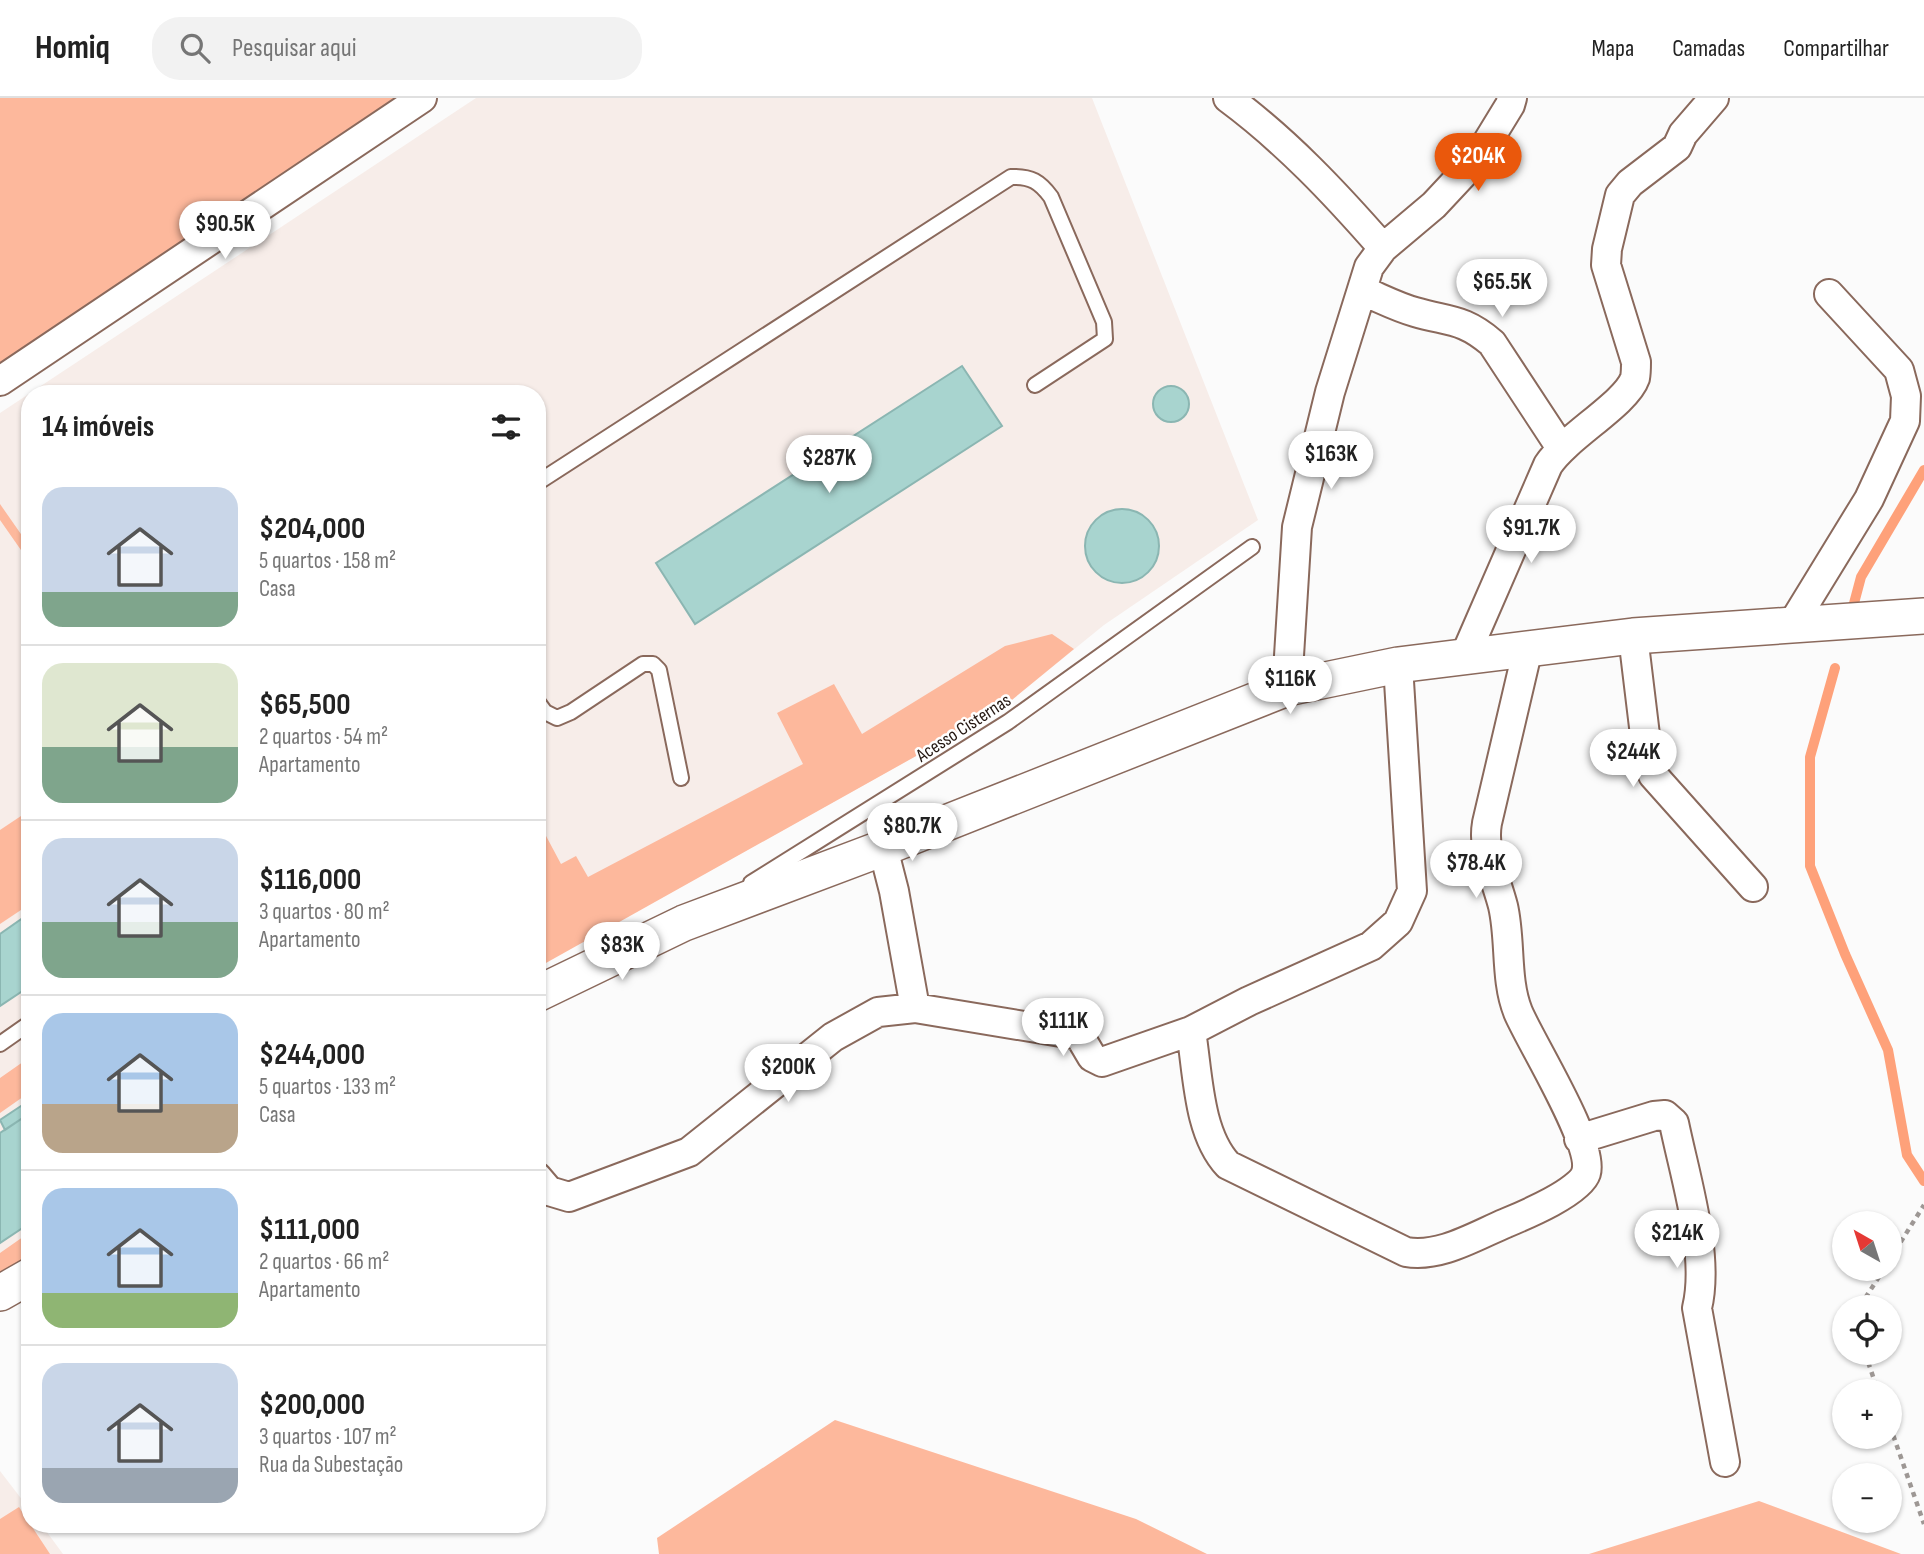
<!DOCTYPE html>
<html lang="pt">
<meta charset="utf-8">
<style>
:root{--surface:#fff;--page:#f2f2f2;--text:#222;--muted:#767676;--line:#e0e0e0;--accent:#ea580c}
body{margin:0;font-family:"Sofia Sans Condensed",sans-serif;background:var(--page);color:var(--text);height:100vh;display:flex;flex-direction:column;font-size:26px;white-space:nowrap}
*{box-sizing:border-box;margin:0}
p{font-size:23px;color:var(--muted)}
.icon{flex:none;width:38px;height:38px;fill:none;stroke:currentColor;stroke-width:2;stroke-linecap:round;stroke-linejoin:round}
.map{position:relative;flex:1;overflow:hidden}
.side{position:absolute;left:21px;top:287px;width:525px;height:1148px;display:flex;flex-direction:column;background:var(--surface);border-radius:28px;box-shadow:0 2px 5px #0004}
.side>*{flex:none}
.needle{width:46px;rotate:321deg}
.tools{position:absolute;left:1832px;top:1113px;display:grid;gap:14px}
.tools a{display:grid;place-items:center;width:70px;height:70px;border-radius:50%;background:var(--surface);box-shadow:0 2px 5px #0004;font-size:35px}
.price{position:absolute;translate:-50% -60px;padding:0 16px;border-radius:24px;background:#fff;color:#222;font-size:23px;line-height:46px;filter:drop-shadow(0 2px 4px #0008)}
.price::after{content:'';position:absolute;left:50%;top:42px;width:21px;height:16px;margin-left:-10px;background:inherit;clip-path:polygon(0 0,100% 0,50% 100%)}
.price.current{background:var(--accent);color:#fff}
ul{padding:0;list-style:none}
li{display:flex;align-items:center;gap:21px;height:175px;padding:0 21px}
li+li{border-top:2px solid var(--line)}
li span{display:grid;place-items:center;flex:none;width:196px;height:140px;border-radius:21px;color:#555}
li>.icon{margin-inline-start:auto}
span .icon{width:84px;height:84px;fill:#fffc;stroke-width:1}
li b{font-size:30px}
h2{display:flex;justify-content:space-between;align-items:center;height:84px;padding:0 21px;font-size:30px}
header{display:flex;align-items:center;gap:42px;box-sizing:border-box;height:98px;padding:0 35px;background:var(--surface);border-bottom:2px solid var(--line)}
header strong{font-size:33px}
nav{display:flex;gap:38px;margin-inline-start:auto;font-size:24px}
.search{width:490px;height:63px;background:var(--page);display:flex;align-items:center;gap:18px;box-sizing:border-box;padding:0 24px;border-radius:28px;color:var(--muted);font-size:26px}
.map>svg:first-child{display:block}
.built{fill:#f7ede9}
.green{fill:#fdb89c}
.lines{fill:none;stroke-linecap:round;stroke-linejoin:round}
.stream{stroke:#fea17a;stroke-width:10}
.building{fill:#a8d4cf;stroke:#8bb6b2;stroke-width:2}
.service-casing{stroke:#8a695c;stroke-width:18}
.minor-casing{stroke:#8a695c;stroke-width:32}
.tertiary-casing{stroke:#8a695c;stroke-width:38}
.path{stroke:#9d9794;stroke-width:4.5;stroke-dasharray:5 5;stroke-linecap:butt}
.service{stroke:#fff;stroke-width:14}
.minor{stroke:#fff;stroke-width:28}
.tertiary{stroke:#fff;stroke-width:35}
.labels{text-anchor:middle;stroke-width:5;stroke-linejoin:round;paint-order:stroke}
.street-label{font-size:19px;fill:#241711;stroke:#fff}
</style>
<header>
<strong>Homiq</strong>
<div class="search"><svg class="icon" aria-label="search" viewBox="0 0 24 24"><circle cx="10" cy="10" r="6"/><path d="M15 15l6 6"/></svg>Pesquisar aqui</div>
<nav><a>Mapa</a><a>Camadas</a><a>Compartilhar</a></nav>
</header>
<div class="map">
<svg width="1924" height="1456" viewBox="0 0 1924 1456">
<rect width="100%" height="100%" fill="#fbfbfb"/>
<path class="built" d="M 476,0 L 1092,0 L 1258,422 L 1104,527 L 1002,610 L 537,869 L 537,296 L 30,296 L 30,1159 L 0,1176 L 0,315 Z
M 0,1373 L 30,1412 L 30,1426 L 41,1426 L 63,1456 L 0,1456 Z"/>
<path class="green" d="M 0,0 L 422,0 L 0,283 Z
M 0,406 L 30,449 L 30,465 L 0,422 Z
M 1052,536 L 1074,551 L 1002,610 L 537,870 L 537,741 L 545,736 L 561,766 L 576,758 L 588,779 L 803,666 L 777,615 L 834,586 L 862,636 L 1005,548 Z
M 30,712 L 30,806 L 0,826 L 0,732 Z
M 30,959 L 30,994 L 0,1015 L 0,980 Z
M 30,1134 L 30,1159 L 0,1176 L 0,1155 Z
M 835,1322 L 1136,1421 L 1207,1456 L 659,1456 L 657,1440 Z
M 1759,1403 L 1901,1456 L 1589,1456 Z
M 19,1409 L 50,1456 L 0,1456 L 0,1421 Z"/>
<g class="lines">
<path class="stream" d="M 1853,509 L 1861,479 L 1924,372
M 1835,570 L 1810,659 L 1810,768 L 1845,856 L 1888,952 L 1907,1057 L 1924,1083"/>
</g>
<path class="building" d="M 962,268 L 1002,328 L 695,526 L 656,465 Z
M1153 306a18 18 0 1 1 36 0a18 18 0 1 1-36 0Z
M1085 448a37 37 0 1 1 74 0a37 37 0 1 1-74 0Z
M 30,815 L 30,888 L 0,908 L 0,836 Z
M 30,1002 L 30,1015 L 5,1032 L 0,1022 Z
M 30,1015 L 30,1125 L 0,1145 L 0,1035 Z"/>
<g class="lines">
<defs>
<path id="service" d="M 537,385 L 1011,79 C 1031,78 1040,84 1051,99 L 1104,224 L 1105,241 L 1035,287
M 537,603 L 545,614 L 557,620 L 571,614 L 643,566 L 653,566 L 659,572 L 681,680
M 751,785 L 1008,624 L 1252,449
M 0,946 L 30,925"/>
<path id="minor" d="M 1228,0 C 1286,43 1335,95 1383,150
M 1363,193 C 1380,200 1397,209 1415,214 C 1449,224 1463,220 1492,245 L 1561,350
M 0,283 L 422,0
M 1793,525 L 1869,401 L 1905,323 L 1906,298 L 1899,272 L 1829,196
M 1633,538 L 1648,662 L 1653,677 L 1753,789
M 1464,560 L 1548,367 C 1567,338 1626,306 1635,280 C 1636,275 1636,269 1636,264 L 1606,167 L 1607,151 L 1620,97 L 1630,85 L 1677,49 L 1683,36 L 1714,0
M 1287,590 L 1297,429 L 1330,294 L 1369,169 L 1383,150 L 1434,107 L 1477,61 L 1510,7 L 1512,0
M 915,910 L 1079,937 L 1092,959 L 1102,964 L 1191,933 L 1249,903 L 1371,848 L 1398,824 L 1412,793 L 1398,567
M 1191,933 C 1198,976 1198,1035 1228,1067 L 1406,1154 C 1440,1160 1475,1138 1506,1125 C 1525,1117 1580,1094 1586,1075 C 1595,1046 1531,945 1518,914 C 1505,882 1511,842 1503,808 C 1496,781 1482,753 1487,725 L 1528,550
M 1579,1041 L 1654,1018 L 1665,1017 L 1674,1025 C 1685,1079 1710,1157 1697,1210 L 1725,1364
M 537,1079 L 549,1093 L 569,1099 L 689,1054 L 833,939 L 878,914 L 915,910 L 894,793 L 883,750"/>
<path id="tertiary" d="M 537,896 L 684,825 L 883,750 L 1287,590 L 1398,567 L 1633,538 L 1924,518
M 0,1195 L 30,1178"/>
</defs>
<use href="#service" class="service-casing"/>
<use href="#minor" class="minor-casing"/>
<use href="#tertiary" class="tertiary-casing"/>
<path class="path" d="M 1890,1161 L 1924,1107
M 1863,1209 L 1864,1202 L 1884,1171
M 1865,1255 L 1878,1293
M 1890,1328 L 1924,1426"/>
<use href="#service" class="service"/>
<use href="#minor" class="minor"/>
<use href="#tertiary" class="tertiary"/>
</g>
<g class="labels">
<g class="street-label">
<text transform="translate(963 629) rotate(-33)" y="7">Acesso Cisternas</text>
</g>
</g>
</svg>
<div class="tools">
<a><svg class="needle" viewBox="-14 -14 28 28"><path d="M0-13l5 13h-10z" fill="#e53935"/><path d="M0 13l5-13h-10z" fill="#767676"/></svg></a>
<a><svg class="icon" aria-label="locate" viewBox="0 0 24 24"><circle cx="12" cy="12" r="6"/><path d="M12 2v4M12 18v4M2 12h4M18 12h4"/></svg></a>
<a>+</a>
<a>−</a>
</div>
<b class="price current" style="left:1478px;top:95px">$204K</b>
<b class="price" style="left:225px;top:163px">$90.5K</b>
<b class="price" style="left:1502px;top:221px">$65.5K</b>
<b class="price" style="left:1331px;top:393px">$163K</b>
<b class="price" style="left:829px;top:397px">$287K</b>
<b class="price" style="left:1531px;top:467px">$91.7K</b>
<b class="price" style="left:1290px;top:618px">$116K</b>
<b class="price" style="left:1633px;top:691px">$244K</b>
<b class="price" style="left:912px;top:765px">$80.7K</b>
<b class="price" style="left:1476px;top:802px">$78.4K</b>
<b class="price" style="left:622px;top:884px">$83K</b>
<b class="price" style="left:1063px;top:960px">$111K</b>
<b class="price" style="left:788px;top:1006px">$200K</b>
<b class="price" style="left:1677px;top:1172px">$214K</b>
<section class="side">
<h2>14 imóveis<svg class="icon" aria-label="filters" viewBox="0 0 24 24"><path d="M4 7h16M4 17h16"/><circle cx="9" cy="7" r="2"/><circle cx="15" cy="17" r="2"/></svg></h2>
<ul>
<li><span style="background:linear-gradient(#c9d6e8 75%,#7fa58c 0)"><svg class="icon" aria-label="home" viewBox="0 0 24 24"><path d="M3 11l9-7 9 7M6 9v11h12V9"/></svg></span><div><b>$204,000</b><p>5 quartos · 158 m²</p><p>Casa</p></div></li>
<li><span style="background:linear-gradient(#dfe7d0 60%,#7fa58c 0)"><svg class="icon" aria-label="home" viewBox="0 0 24 24"><path d="M3 11l9-7 9 7M6 9v11h12V9"/></svg></span><div><b>$65,500</b><p>2 quartos · 54 m²</p><p>Apartamento</p></div></li>
<li><span style="background:linear-gradient(#c9d6e8 60%,#7fa58c 0)"><svg class="icon" aria-label="home" viewBox="0 0 24 24"><path d="M3 11l9-7 9 7M6 9v11h12V9"/></svg></span><div><b>$116,000</b><p>3 quartos · 80 m²</p><p>Apartamento</p></div></li>
<li><span style="background:linear-gradient(#a9c7e8 65%,#b9a48a 0)"><svg class="icon" aria-label="home" viewBox="0 0 24 24"><path d="M3 11l9-7 9 7M6 9v11h12V9"/></svg></span><div><b>$244,000</b><p>5 quartos · 133 m²</p><p>Casa</p></div></li>
<li><span style="background:linear-gradient(#a9c7e8 75%,#8fb573 0)"><svg class="icon" aria-label="home" viewBox="0 0 24 24"><path d="M3 11l9-7 9 7M6 9v11h12V9"/></svg></span><div><b>$111,000</b><p>2 quartos · 66 m²</p><p>Apartamento</p></div></li>
<li><span style="background:linear-gradient(#c9d6e8 75%,#9aa5b1 0)"><svg class="icon" aria-label="home" viewBox="0 0 24 24"><path d="M3 11l9-7 9 7M6 9v11h12V9"/></svg></span><div><b>$200,000</b><p>3 quartos · 107 m²</p><p>Rua da Subestação</p></div></li>
</ul>
</section>
</div>
